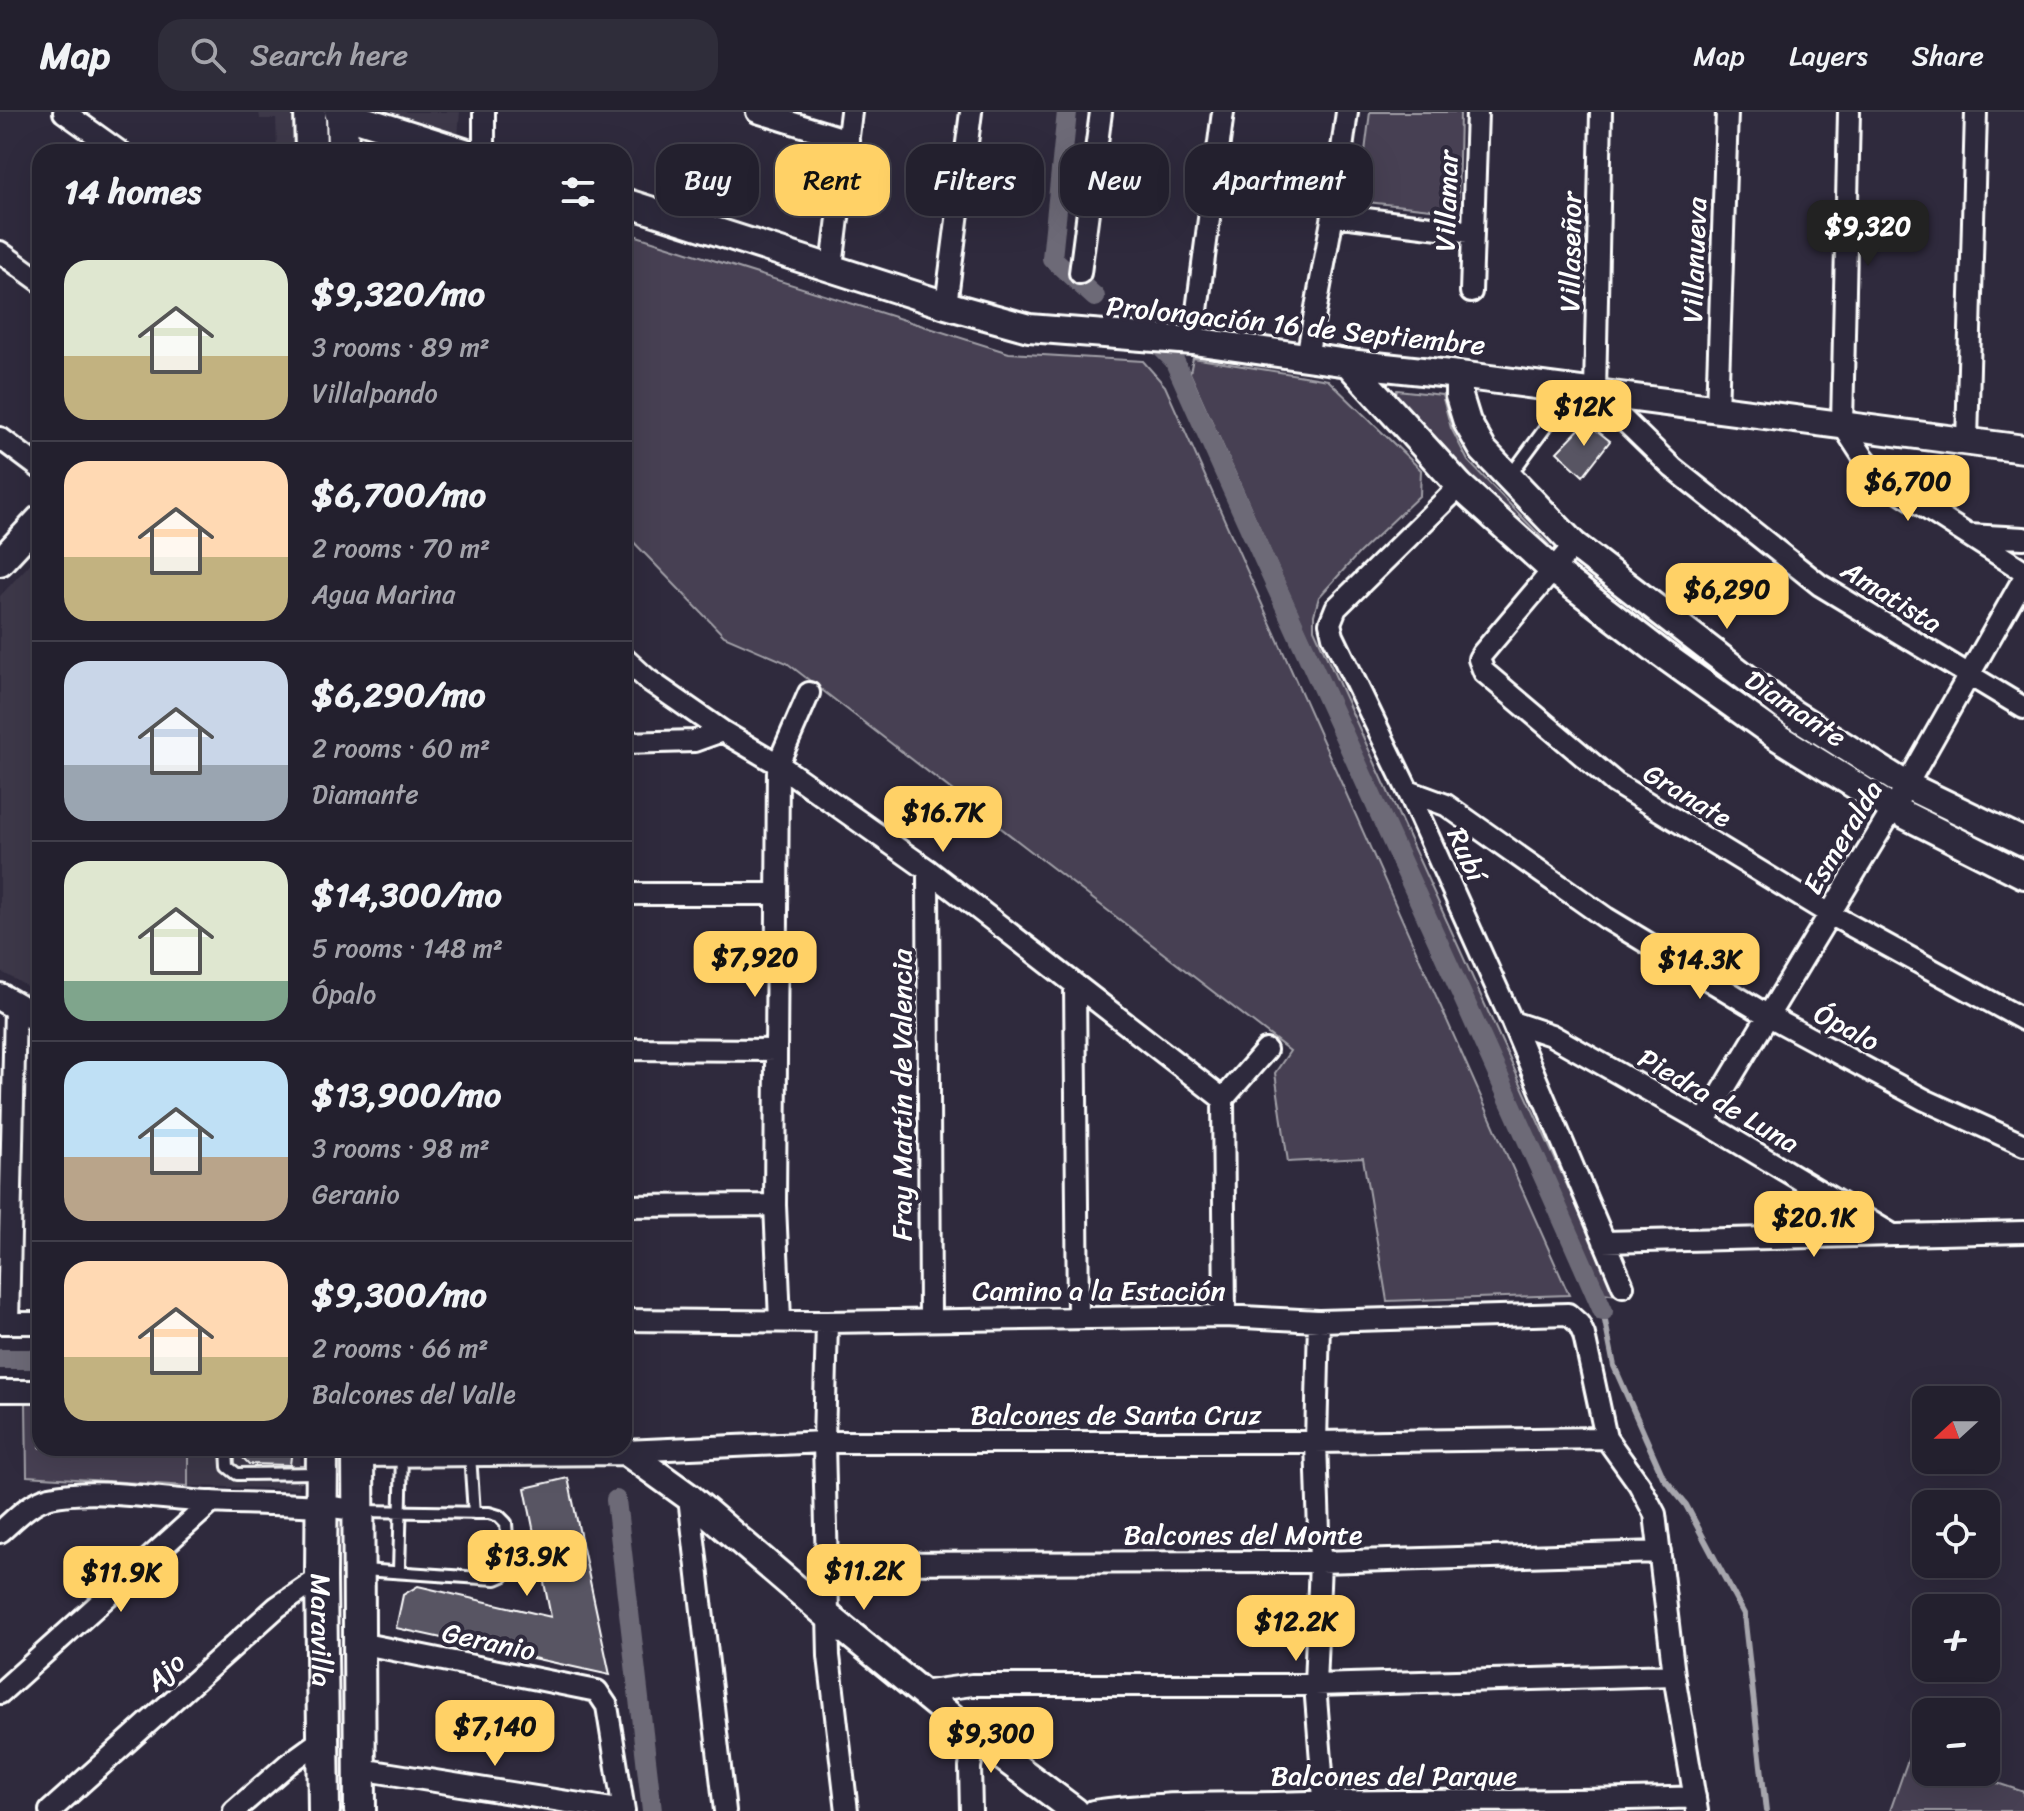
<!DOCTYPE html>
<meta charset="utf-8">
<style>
:root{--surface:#23202e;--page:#2f2d3a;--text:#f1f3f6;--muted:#a3a3aa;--line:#403e4a;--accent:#ffd166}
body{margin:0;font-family:Sriracha,sans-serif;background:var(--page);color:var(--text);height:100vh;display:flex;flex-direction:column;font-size:30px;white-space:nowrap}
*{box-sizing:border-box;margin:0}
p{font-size:26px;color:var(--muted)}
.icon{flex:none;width:44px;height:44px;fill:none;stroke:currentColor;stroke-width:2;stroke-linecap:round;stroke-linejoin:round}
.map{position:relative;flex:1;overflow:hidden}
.side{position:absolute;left:32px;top:32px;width:600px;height:1312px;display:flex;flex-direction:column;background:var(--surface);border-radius:24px;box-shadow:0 8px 32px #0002,0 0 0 2px var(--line)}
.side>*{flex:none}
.top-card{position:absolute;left:656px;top:32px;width:760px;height:72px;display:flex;gap:16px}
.needle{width:52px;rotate:249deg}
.fabs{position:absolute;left:1912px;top:1274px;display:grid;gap:16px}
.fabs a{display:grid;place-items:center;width:88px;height:88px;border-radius:16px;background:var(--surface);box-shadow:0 8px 32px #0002,0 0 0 2px var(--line);font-size:40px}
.price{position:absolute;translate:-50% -68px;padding:0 18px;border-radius:16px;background:var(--accent);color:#111;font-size:26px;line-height:52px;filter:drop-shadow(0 2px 4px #0008)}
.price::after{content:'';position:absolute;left:50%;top:48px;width:24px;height:18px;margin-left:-12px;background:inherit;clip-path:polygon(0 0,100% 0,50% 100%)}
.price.selected{background:#222;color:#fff}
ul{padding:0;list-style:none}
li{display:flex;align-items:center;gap:24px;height:200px;padding:0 32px}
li+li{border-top:2px solid var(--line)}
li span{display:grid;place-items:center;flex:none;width:224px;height:160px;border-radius:24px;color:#555}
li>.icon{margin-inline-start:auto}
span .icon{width:96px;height:96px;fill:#fffc;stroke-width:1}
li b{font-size:34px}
h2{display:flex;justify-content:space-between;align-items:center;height:96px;padding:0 32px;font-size:34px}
.tag{padding:0 28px;border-radius:24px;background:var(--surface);box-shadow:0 8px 32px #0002,0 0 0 2px var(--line);font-size:28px;line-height:72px}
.tag.selected{background:var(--accent);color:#111}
header{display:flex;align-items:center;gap:48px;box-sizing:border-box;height:112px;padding:0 40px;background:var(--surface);border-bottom:2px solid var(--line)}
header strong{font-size:38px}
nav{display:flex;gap:44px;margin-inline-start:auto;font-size:28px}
.search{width:560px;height:72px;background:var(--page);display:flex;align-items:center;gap:20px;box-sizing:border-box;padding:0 28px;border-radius:24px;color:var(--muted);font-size:30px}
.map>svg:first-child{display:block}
.built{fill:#3c3749}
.green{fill:#464152;stroke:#a2a0a8;stroke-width:2}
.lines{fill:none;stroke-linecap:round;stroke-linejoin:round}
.stream{stroke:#a7a6ad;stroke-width:6}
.canal{stroke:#6d6a77;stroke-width:20}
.building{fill:#595564;stroke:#fff;stroke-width:2}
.service-casing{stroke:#fff;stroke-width:16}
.minor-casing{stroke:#fff;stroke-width:26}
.tertiary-casing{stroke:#fff;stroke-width:32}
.secondary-casing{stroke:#fff;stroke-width:36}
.service{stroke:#2f2a3d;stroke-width:10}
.minor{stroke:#2f2a3d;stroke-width:20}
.tertiary{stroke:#2f2a3d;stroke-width:26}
.secondary{stroke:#2f2a3d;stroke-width:30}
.labels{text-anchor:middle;stroke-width:8;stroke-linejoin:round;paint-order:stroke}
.street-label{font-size:28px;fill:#fff;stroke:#2f2a3d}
</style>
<header>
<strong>Map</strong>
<div class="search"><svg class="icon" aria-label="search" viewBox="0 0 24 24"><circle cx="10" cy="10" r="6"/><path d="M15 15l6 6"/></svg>Search here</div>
<nav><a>Map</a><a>Layers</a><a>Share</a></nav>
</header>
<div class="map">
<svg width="2024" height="1699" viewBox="0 0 2024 1699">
<rect width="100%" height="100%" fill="#2f2a3d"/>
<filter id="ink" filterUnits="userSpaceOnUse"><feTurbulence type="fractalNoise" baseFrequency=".0125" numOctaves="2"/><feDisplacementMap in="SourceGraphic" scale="16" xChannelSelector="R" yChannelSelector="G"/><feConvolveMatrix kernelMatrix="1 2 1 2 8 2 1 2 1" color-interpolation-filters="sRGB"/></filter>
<g filter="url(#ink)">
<path class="built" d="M 259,0 L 460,0 L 457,40 L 277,40 L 276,7 L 260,7 Z
M 40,441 L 40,882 L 0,859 L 0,484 Z
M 188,1336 L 301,1336 L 299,1377 L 188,1374 Z"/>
<path class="green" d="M 1370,0 L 1460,0 L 1458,93 L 1449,99 L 1367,90 L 1360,79 Z
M 624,120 L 1009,241 L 1143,249 L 1165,274 L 1569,1183 L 1387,1189 L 1363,1046 L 1288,1050 L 1275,961 L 1290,939 L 787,551 L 724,524 L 624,420 Z
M 1193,246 L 1328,268 L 1421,358 L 1420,383 L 1359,441 L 1319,485 L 1314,503 L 1314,517 L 1617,1183 L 1603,1181 L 1190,261 Z
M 1397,278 L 1442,283 L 1451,316 L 1468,349 L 1549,433 L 1537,439 L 1394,291 Z
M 26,1290 L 40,1290 L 40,1336 L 188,1336 L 188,1374 L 27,1364 Z
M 1910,1642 L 1926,1647 L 1926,1660 L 1964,1660 L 2024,1680 L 2024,1699 L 1890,1699 Z"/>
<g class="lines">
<path class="stream" d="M 1603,1199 L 1614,1254 L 1663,1365 L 1686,1393 L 1744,1502 L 1766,1699"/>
<path class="canal" d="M 1067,0 L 1052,146 L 1095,185
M 1160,234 L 1174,248 C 1316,566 1464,881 1603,1199
M 0,1247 L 40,1247
M 616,1388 L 652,1699"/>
</g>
<path class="building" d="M 1586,310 L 1610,329 L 1583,364 L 1557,340 Z
M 243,1336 L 292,1336 L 290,1353 L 249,1352 L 242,1345 Z
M 568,1366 L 610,1563 L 396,1516 L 403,1483 L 418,1474 L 551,1505 L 525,1376 Z"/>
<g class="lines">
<defs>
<path id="service" d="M 1509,365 L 1571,281
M 227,1336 L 228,1355 L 237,1362 L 321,1361
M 470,1343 L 474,1401
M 361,1399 L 489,1401 L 499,1404 L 506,1411 L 509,1455 L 503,1464 L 496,1467 L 363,1458
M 399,1460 L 402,1342"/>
<path id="minor" d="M 64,0 L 120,40
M 757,0 L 848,28
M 1601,0 L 1595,280 L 1673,356 L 1820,473 L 2024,596
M 1849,0 L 1842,312 L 1862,343 L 1882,368 L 2024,459
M 484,40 L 484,0
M 1333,103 L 1472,120
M 0,140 L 40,169
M 832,155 L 851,0
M 1080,161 L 1101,0
M 1471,180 L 1477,0
M 946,193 L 971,0
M 1193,229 L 1223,0
M 1307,245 L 1333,103 L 1347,0
M 1717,299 L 1727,0
M 0,326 L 40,356
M 1967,329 L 1976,0
M 1460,374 L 1336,496 L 1330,511 L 1333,524 L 1408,679 L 1512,910 L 1623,1174
M 1968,423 L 2024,426
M 1574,433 L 1482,542 L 1479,547 L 1484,560 L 1615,671 L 1828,801 L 2024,908
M 624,546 L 647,567 L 722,619 L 778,652 L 928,758 L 1223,987
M 624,631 L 694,629 L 722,619
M 1408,679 L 1446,693 L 1606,806 L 1767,903 L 1925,988 L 2024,1033
M 928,758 L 930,1208
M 624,782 L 777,782
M 1075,872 L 1078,1205
M 1512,910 L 1551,923 L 1704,1010 L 1893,1123
M 624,937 L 776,938
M 1704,1010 L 1893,697 L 2024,466
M 624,1094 L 775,1093
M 1604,1130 L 2024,1120
M 1225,1204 L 1223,987 L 1266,938
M 624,1208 L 827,1210 L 1225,1204 L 1319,1209 L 1568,1202 L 1579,1212 L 1584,1223 L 1606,1326 L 1639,1372 L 1655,1402 L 1674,1563 L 1697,1699
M 780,1208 L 775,1093 L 778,652 L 809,581
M 1319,1209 L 1316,1330 L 1320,1450 L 1315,1573 L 1325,1699
M 827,1210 L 824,1330 L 829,1544 L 847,1699
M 0,1211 L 40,1211
M 8,1211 L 15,896
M 0,1279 L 40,1279
M 625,1339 L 824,1330 L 1316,1330 L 1606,1326
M 689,1385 L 725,1699
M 0,1420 C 15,1407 30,1390 50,1385 C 97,1375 163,1388 211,1390 C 261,1393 310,1390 359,1399
M 826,1451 L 1320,1450 L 1660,1440
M 359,1531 L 597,1579 L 607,1594 L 624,1699
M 922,1580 L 972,1573 L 1315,1573 L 1674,1563
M 0,1581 L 212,1390
M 360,1657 L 624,1699
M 50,1699 L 277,1495 L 321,1465
M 234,1699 L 288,1652 L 324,1626
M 971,1699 L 970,1655 L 976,1625
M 1093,1699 C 1153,1690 1214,1692 1275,1691 C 1415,1687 1555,1691 1695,1685"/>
<path id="tertiary" d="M 338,0 L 464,40
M 624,90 L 946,193 L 1029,216 L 1193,229 L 1348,251 L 1459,263 L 2024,337
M 1348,251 L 1460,374 L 1554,459 L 1662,542 L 1778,625 L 1893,697 L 2024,763
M 1459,263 L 1459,284 L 1467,310 L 1483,338 L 1574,433 L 1792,601 L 1906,673 L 2024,730
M 0,450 L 40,407
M 0,885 L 40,908
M 358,1341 L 625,1339 L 689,1385 L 828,1504 L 976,1625 L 1075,1699"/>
<g id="secondary">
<path d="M 310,0 L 311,40"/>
<path d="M 342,0 L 343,40"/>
<path id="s1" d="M 322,1336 L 321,1465 L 324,1699"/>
<path d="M 358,1336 L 360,1699"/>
</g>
</defs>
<use href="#service" class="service-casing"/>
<use href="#minor" class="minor-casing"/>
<use href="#tertiary" class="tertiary-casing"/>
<use href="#secondary" class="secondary-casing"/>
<use href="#service" class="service"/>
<use href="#minor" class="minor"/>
<use href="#tertiary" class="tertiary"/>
<use href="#secondary" class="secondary"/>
</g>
</g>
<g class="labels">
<g class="street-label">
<text transform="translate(1446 89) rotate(-88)" y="10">Villamar</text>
<text transform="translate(1570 140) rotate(-89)" y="10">Villaseñor</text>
<text transform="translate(1694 148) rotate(-88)" y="10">Villanueva</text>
<text transform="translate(1296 213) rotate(6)" y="10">Prolongación 16 de Septiembre</text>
<text transform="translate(1892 484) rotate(32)" y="10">Amatista</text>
<text transform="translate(1796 596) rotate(34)" y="10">Diamante</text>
<text transform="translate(1688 683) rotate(31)" y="10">Granate</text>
<text transform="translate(1842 725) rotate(-59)" y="10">Esmeralda</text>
<text transform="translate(1467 742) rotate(66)" y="10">Rubí</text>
<text transform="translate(1847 915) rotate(28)" y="10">Ópalo</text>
<text transform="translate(901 983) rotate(-90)" y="10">Fray Martín de Valencia</text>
<text transform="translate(1719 988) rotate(30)" y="10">Piedra de Luna</text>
<text x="1099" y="1188">Camino a la Estación</text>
<text x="1116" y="1312">Balcones de Santa Cruz</text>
<text x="1243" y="1432">Balcones del Monte</text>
<text dy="10" stroke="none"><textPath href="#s1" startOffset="182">Maravilla</textPath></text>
<text transform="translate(489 1529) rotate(12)" y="10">Geranio</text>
<text transform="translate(165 1559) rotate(-42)" y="10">Ajo</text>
<text x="1394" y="1673">Balcones del Parque</text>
</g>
</g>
</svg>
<div class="fabs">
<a><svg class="needle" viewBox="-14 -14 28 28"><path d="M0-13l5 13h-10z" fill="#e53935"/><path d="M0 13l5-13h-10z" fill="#a3a3aa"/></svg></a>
<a><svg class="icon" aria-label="locate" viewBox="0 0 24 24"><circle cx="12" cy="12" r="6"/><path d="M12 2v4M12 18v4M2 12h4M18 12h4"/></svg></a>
<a>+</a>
<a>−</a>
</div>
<b class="price selected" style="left:1868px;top:156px">$9,320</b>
<b class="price" style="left:1584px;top:336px">$12K</b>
<b class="price" style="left:1908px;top:411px">$6,700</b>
<b class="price" style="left:1727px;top:519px">$6,290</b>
<b class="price" style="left:943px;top:742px">$16.7K</b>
<b class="price" style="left:755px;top:887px">$7,920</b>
<b class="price" style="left:1700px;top:889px">$14.3K</b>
<b class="price" style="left:1814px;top:1147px">$20.1K</b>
<b class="price" style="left:527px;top:1486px">$13.9K</b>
<b class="price" style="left:864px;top:1500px">$11.2K</b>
<b class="price" style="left:121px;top:1502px">$11.9K</b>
<b class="price" style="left:1296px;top:1551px">$12.2K</b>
<b class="price" style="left:495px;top:1656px">$7,140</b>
<b class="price" style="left:991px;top:1663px">$9,300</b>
<div class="top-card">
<a class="tag">Buy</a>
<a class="tag selected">Rent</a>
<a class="tag">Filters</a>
<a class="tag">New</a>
<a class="tag">Apartment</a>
</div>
<section class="side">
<h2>14 homes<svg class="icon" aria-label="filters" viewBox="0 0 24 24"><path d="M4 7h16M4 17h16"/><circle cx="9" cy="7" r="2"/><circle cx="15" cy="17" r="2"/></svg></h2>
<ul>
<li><span style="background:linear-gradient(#dfe7d0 60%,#c2b280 0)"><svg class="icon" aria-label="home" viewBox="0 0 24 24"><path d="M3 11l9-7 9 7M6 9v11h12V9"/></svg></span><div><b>$9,320/mo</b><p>3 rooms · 89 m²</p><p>Villalpando</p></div></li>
<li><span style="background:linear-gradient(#ffd9b3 60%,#c2b280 0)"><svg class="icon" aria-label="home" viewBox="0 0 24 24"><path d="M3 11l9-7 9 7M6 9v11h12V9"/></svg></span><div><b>$6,700/mo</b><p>2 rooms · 70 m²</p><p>Agua Marina</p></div></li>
<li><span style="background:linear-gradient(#c9d6e8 65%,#9aa5b1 0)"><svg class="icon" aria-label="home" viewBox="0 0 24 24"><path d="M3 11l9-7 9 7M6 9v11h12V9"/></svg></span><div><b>$6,290/mo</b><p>2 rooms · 60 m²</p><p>Diamante</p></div></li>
<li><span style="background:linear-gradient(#dfe7d0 75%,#7fa58c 0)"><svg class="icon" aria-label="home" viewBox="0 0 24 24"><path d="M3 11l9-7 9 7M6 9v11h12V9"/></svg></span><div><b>$14,300/mo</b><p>5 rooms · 148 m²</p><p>Ópalo</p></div></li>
<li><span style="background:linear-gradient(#bfe0f5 60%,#b9a48a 0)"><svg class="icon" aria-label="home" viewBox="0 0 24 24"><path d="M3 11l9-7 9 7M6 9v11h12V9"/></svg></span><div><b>$13,900/mo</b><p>3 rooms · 98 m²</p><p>Geranio</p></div></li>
<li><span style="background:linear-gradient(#ffd9b3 60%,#c2b280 0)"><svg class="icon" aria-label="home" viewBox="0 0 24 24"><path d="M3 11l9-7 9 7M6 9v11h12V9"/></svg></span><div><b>$9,300/mo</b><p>2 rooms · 66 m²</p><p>Balcones del Valle</p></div></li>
</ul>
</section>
</div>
